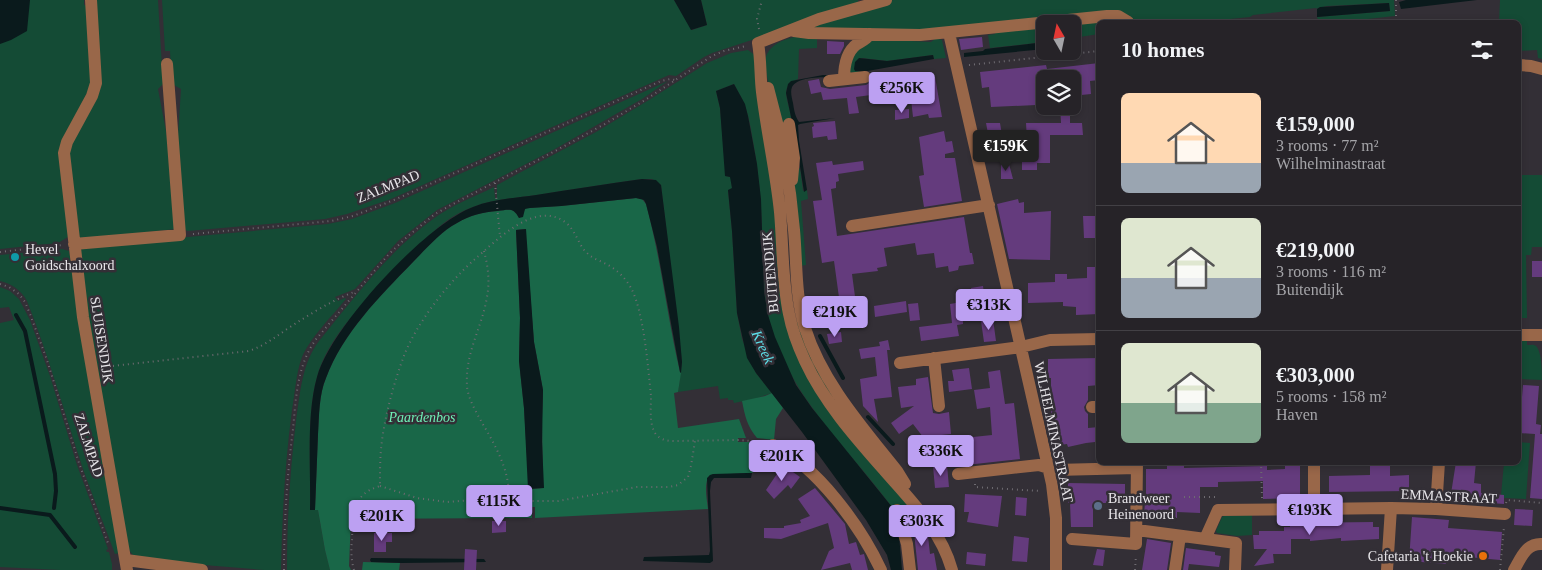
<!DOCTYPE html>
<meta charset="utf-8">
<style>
:root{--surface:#262328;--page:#322f34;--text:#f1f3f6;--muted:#a4a4a8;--line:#424045;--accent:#bca0f2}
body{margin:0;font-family:"Times New Roman",serif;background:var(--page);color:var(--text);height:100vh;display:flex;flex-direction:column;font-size:19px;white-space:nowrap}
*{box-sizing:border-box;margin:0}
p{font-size:16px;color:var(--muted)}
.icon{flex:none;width:28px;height:28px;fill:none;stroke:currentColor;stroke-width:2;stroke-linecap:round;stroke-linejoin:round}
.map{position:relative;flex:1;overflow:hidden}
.details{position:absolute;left:1096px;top:20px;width:425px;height:445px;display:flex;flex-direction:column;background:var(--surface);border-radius:8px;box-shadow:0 2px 8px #0003,0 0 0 1px var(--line)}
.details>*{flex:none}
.needle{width:32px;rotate:351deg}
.buttons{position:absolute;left:1036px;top:15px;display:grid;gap:10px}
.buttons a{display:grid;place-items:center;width:45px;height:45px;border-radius:8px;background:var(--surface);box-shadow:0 2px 8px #0003,0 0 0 1px var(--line);font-size:25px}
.price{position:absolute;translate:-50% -42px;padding:0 11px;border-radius:5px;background:var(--accent);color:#111;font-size:16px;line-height:32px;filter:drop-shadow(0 1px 2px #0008)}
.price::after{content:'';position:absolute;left:50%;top:30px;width:15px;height:11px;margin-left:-8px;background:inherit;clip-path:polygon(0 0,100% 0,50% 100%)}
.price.on{background:#222;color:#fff}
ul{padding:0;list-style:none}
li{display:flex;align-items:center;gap:15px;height:125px;padding:0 25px}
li+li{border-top:1px solid var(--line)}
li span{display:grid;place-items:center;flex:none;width:140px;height:100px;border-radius:8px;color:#555}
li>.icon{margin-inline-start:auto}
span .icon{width:60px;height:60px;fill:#fffc;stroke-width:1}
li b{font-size:21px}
h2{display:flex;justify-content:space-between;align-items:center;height:60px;padding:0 25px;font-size:21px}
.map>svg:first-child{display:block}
.green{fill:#144b35}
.forest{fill:#196748;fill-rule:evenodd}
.water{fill:#0a1a1c}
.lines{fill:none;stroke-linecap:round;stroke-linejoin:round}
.stream{stroke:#0a1a1c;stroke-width:4}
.building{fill:#643b7d}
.path{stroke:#6e6b71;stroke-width:2;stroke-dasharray:1 4;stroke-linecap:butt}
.minor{stroke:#996749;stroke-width:12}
.culture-dot{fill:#0f9aa8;stroke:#332f36;stroke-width:2}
.service-dot{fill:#5c6f8a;stroke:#332f36;stroke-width:2}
.food-dot{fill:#e8710a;stroke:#332f36;stroke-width:2}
.labels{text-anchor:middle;stroke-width:5;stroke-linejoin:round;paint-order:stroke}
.street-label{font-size:14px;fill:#e9e7eb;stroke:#332f36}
.poi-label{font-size:14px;fill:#e9e7eb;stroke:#332f36;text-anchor:start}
.park-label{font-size:14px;font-style:italic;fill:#6ff1b7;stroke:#332f36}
.water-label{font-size:15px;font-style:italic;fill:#5ddfe9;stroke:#332f36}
</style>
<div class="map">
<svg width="1542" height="570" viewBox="0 0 1542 570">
<rect width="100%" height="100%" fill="#332f36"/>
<path class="green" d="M 7,0 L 84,0 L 84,5 L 88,5 L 92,83 L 64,138 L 68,237 L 58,243 L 0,249 L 0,5 Z
M 95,0 L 158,0 L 163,84 L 158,89 L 170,152 L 176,229 L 81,239 L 77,233 L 69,148 L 97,92 Z
M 162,0 L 674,0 L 692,30 L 707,25 L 701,0 L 858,0 L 859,5 L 712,53 L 704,57 L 676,76 L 669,75 L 391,199 L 347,214 L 325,219 L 188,231 L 185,230 L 177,151 L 181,89 L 172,84 L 170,51 L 165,51 Z
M 893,0 L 1394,0 L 1395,16 L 1349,21 L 1319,22 L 1317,17 L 1390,11 L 1389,3 L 1327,6 L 1318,8 L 1317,9 L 1316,8 L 1253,15 L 1250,17 L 1200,22 L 1136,22 L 1130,16 L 1121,12 L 950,30 L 815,31 L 808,26 Z
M 1500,0 L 1542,0 L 1542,59 L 1538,58 L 1537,50 L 1519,51 L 1519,22 L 1499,22 Z
M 1107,19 L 1121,22 L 1099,22 L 1099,34 L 1073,38 L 1072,24 Z
M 1045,27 L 1045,42 L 990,48 L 988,35 L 995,34 L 995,32 Z
M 800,36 L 817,36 L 817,48 L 799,49 L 798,79 C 778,86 789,101 791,117 C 792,125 790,134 790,142 C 783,124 759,71 767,54 C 773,42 788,38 800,36 Z
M 873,37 L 907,37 L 911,41 L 931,42 L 936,38 L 942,40 L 946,58 L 934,59 L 933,55 L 887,61 L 862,58 L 859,72 L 848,73 L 851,56 Z
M 748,50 L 756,56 L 785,303 L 912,504 L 892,507 C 847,446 785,393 768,315 C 764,295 764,275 763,254 C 762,216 760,179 753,141 C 751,129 749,116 744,104 C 742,97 737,91 734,84 L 716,91 L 720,108 L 726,176 L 731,177 L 732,189 L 728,191 L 732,231 L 737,313 L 742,339 L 756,373 L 772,393 L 754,399 L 734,403 L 733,400 L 728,400 L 728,398 L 720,399 L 718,386 L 678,392 L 682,362 L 661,185 L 652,179 L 642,179 C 607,184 572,189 537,195 C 516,198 493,199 473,207 C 443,217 422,243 400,266 C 370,297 329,333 317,377 C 306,416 311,469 310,509 L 318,510 L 325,550 L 330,570 L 287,570 C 287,520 290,471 296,421 C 300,394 302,363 319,341 C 354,298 388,252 433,219 C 452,205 474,197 494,187 L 495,198 L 497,198 L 497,185 L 596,132 L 649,100 L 707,63 L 731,53 Z
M 668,81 L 642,99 L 555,149 L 437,210 L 398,241 L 355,289 L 335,297 L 338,301 L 345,298 L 346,299 C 333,315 310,338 302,357 C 296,373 295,393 292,410 C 285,463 282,516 281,570 L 264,570 L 192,564 L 133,555 L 129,550 L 86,315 L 80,250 L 90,246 L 328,224 L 352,219 L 395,203 Z
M 800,168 L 803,191 L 807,190 L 808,199 L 801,201 L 806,265 L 800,266 L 792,189 L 798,170 Z
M 1522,175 L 1542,175 L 1542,247 L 1532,247 L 1531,255 L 1526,255 L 1527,318 L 1519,318 L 1519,216 Z
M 62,249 L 69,251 L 119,553 L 115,554 C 105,527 94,500 84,472 C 65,415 49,357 27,301 C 21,290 12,284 0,281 L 0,255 Z
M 0,287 L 10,291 L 19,299 L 30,320 L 50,376 L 77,465 L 108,549 L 106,550 L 107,552 L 109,552 L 112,564 L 112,570 L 61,570 L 0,567 L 0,323 L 14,320 L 9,307 L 0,308 Z
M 1519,341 L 1527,341 L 1527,345 C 1530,345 1534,344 1536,346 C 1542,352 1542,372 1542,380 L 1520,379 L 1519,396 Z
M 1519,442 L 1530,443 L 1526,499 L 1504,498 L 1504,495 L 1501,495 L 1504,463 L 1519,462 Z
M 1252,515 L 1252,535 L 1237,536 L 1217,533 L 1216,531 L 1222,517 L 1224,516 Z"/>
<path class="forest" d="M 636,198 L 642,199 L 646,204 C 661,259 667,316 680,372 L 681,373 L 678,392 L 674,393 L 678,428 L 739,419 L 746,438 L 738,438 L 738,442 C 751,442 763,441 773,452 L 760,468 L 752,473 L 710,475 C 703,483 707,499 708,509 L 535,518 L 535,507 L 532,507 L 532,518 L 351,519 L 349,566 L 351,570 L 330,570 L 325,550 L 318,510 L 315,510 C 316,484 317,459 318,434 C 319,416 319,394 326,378 C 343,333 379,297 412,263 C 426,249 440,232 457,223 C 470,215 483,212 497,211 C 509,210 513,207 519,218 L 526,208 L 561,206 ZM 525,229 L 534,342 L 543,390 L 542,418 L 543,488 L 529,489 L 524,408 L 519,361 L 520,318 L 516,230 Z
M 772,393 L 783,408 L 776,419 L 774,440 L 757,438 C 747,426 745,416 742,401 L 765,396 Z
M 363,562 L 400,563 L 399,570 L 362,570 Z"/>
<path class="water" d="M 0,0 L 30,0 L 27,31 L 11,40 L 0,44 Z
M 674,0 L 701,0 L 707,25 L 691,30 Z
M 1406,0 L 1477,0 L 1401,9 L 1399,2 Z
M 1389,3 L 1390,11 L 1317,17 L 1317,9 L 1320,7 Z
M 1045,42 L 1045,49 L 964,57 L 964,53 L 983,51 L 985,49 Z
M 933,55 L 934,59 L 862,72 L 855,71 L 854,69 L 855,62 L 859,58 L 887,61 Z
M 823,75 L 837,75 L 837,77 C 827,77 797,76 792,87 C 790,92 792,98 793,103 C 794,110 795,116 799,122 L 835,118 L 800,124 L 798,125 L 799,141 L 807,190 L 804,192 L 796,141 L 786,93 L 788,84 L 791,81 Z
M 734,84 L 745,104 L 748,116 L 757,164 L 761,199 L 764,292 L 768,315 L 775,337 L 796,385 L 812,408 L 892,507 L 899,535 L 902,570 L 891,570 L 887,555 L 866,520 L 802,432 L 756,373 L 747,358 L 737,313 L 732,231 L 728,190 L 732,188 L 730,177 L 725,176 L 720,108 L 716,91 Z
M 642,179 L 656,180 L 661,185 L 679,327 L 682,362 L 681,373 L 680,372 L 657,247 L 646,204 L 644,200 L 636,198 L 561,206 L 530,208 L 525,209 L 523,217 L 519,218 C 513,207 509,210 497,211 C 483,212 470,215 457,223 C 440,232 426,249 412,263 C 379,297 343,333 326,378 C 319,394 319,416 318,434 C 317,459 316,484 315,510 L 310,510 C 311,469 306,416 317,377 C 330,328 425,225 473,207 C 493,199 516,198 536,195 C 572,189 607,184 642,179 Z
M 526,229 L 534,342 L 543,390 L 542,442 L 544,488 L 528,489 L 524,408 L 519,361 L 520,318 L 516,230 Z
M 747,473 L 752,473 L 751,478 L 714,478 L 711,482 L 710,491 L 713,561 L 710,563 L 643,561 L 644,557 L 709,555 L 710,551 L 707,478 L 710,475 L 713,474 Z
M 371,558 L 484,559 L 486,562 L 402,563 L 371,562 L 370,560 Z"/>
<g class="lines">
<path class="stream" d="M 16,315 L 25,331 L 55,474 L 56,491 L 54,508
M 820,336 L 843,378
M 868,417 L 893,444
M 0,508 L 50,515 L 75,547"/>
</g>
<path class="building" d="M 982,37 L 983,47 L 961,50 L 959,39 Z
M 827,41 L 844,42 L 844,46 L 840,54 L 827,54 Z
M 1099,63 L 1099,80 L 1090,81 L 1091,94 L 1072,96 L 1072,79 L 1045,79 L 1045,81 L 1035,82 L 1036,105 L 991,107 L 989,87 L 982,88 L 980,72 L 1046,65 L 1047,69 Z
M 935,77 L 942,117 L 929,118 L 928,114 L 913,117 L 909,81 Z
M 819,79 L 821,87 L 830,89 L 866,85 L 872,81 L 880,80 L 881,89 L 870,91 L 871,95 L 856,97 L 859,113 L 849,114 L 847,98 L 823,100 L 821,92 L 811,94 L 808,81 Z
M 1060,106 L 1070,106 L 1070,123 L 1082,123 L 1083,135 L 1050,135 L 1050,163 L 1037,163 L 1037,170 L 1022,170 L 1022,158 L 1028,158 L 1026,123 L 1061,123 Z
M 909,109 L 909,118 L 895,120 L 895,110 Z
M 835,121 L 837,139 L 828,140 L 827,136 L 813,138 L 812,127 L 814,126 L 813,123 Z
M 986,123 L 1000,123 L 1003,141 L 990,144 Z
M 944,131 L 946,142 L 952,141 L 954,152 L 945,154 L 945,158 L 955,158 L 962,201 L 924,207 L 919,176 L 924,175 L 919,137 Z
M 832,161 L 833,165 L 863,161 L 864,170 L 838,174 L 839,181 L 836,182 L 836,188 L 831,189 L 837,236 L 964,217 L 970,253 L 972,253 L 974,264 L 959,266 L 958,270 L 949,272 L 948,266 L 936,268 L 934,253 L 917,255 L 915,243 L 884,248 L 887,266 L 877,268 L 878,271 L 852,274 L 858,319 L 839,322 L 838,313 L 841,312 L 834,261 L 822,263 L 813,201 L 822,200 L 816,163 Z
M 1001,164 L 1009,164 L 1013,179 L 1001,179 Z
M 1018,199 L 1019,203 L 1024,202 L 1024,213 L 1051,211 L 1050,260 L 1009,259 L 997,204 Z
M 1083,216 L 1096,216 L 1097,238 L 1084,238 Z
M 1532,261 L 1542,261 L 1542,277 L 1532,277 Z
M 1087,267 L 1099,267 L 1099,314 L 1076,315 L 1076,307 L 1063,306 L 1063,302 L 1028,303 L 1028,283 L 1055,282 L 1055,274 L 1067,274 L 1067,279 L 1087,278 Z
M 983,286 L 987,315 L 963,319 L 963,324 L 957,325 L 959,336 L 921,341 L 919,327 L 952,323 L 950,304 L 973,300 L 971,288 Z
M 906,301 L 907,312 L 875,317 L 874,306 Z
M 918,303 L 920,320 L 910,321 L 908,304 Z
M 993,319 L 996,341 L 984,342 L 981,321 Z
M 841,332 L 842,342 L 829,344 L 827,334 Z
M 888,340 L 890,350 L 887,350 L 892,397 L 874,399 L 878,422 L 863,406 L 860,379 L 877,376 L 875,357 L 861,359 L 859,349 L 880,346 L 879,342 Z
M 1099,358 L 1099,385 L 1088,386 L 1088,400 L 1084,407 L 1085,411 L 1088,414 L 1088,428 L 1099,427 L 1099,439 L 1095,439 L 1095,442 L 1086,443 L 1068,447 L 1067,444 L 1053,446 L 1050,432 L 1051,432 L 1051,378 L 1048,378 L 1048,359 Z
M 969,368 L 972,389 L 949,392 L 948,381 L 954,381 L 952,370 Z
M 1000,370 L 1005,404 L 1014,403 L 1020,459 L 957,466 L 954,439 L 992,435 L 990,407 L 977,409 L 974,390 L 990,388 L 988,372 Z
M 928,377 L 933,413 L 939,414 L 949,412 L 951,434 L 923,437 L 913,424 L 899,434 L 891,423 L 914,406 L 901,408 L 898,387 L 916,385 L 916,379 Z
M 1523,385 L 1539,386 L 1536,424 L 1541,425 L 1540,434 L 1542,434 L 1542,499 L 1530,498 L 1535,434 L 1519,433 Z
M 1167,462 L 1184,462 L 1184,468 L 1267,466 L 1267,470 L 1285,469 L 1285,462 L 1300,462 L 1300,498 L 1263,499 L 1263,481 L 1218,482 L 1218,487 L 1200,487 L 1200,513 L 1177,512 L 1177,518 L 1161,518 L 1161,514 L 1144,514 L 1145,503 L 1146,503 L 1146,469 L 1167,469 Z
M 1456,462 L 1476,462 L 1474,483 L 1481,484 L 1481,493 L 1504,495 L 1504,504 L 1450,500 Z
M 1370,463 L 1390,463 L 1390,476 L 1409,475 L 1409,491 L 1329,492 L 1329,476 L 1370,475 Z
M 783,465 L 800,477 L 791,489 L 788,485 L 774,499 L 766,490 Z
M 947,465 L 949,487 L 935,488 L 933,466 Z
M 1068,483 L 1125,484 L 1125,503 L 1093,503 L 1093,527 L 1071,527 L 1070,503 L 1068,503 Z
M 815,488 L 845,524 L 849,544 L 856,542 L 860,555 L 864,554 L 868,570 L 852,570 L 850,563 L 821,570 L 829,551 L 834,548 L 828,523 L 781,539 L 764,538 L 764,528 L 784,528 L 784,526 L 801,523 L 800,520 L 810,516 L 798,499 Z
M 965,494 L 1002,496 L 998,527 L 967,522 L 969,512 L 964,512 Z
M 1016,497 L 1027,498 L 1026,516 L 1015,515 Z
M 1515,509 L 1533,510 L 1532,526 L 1514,525 Z
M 910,512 L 928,536 L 930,554 L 934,553 L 937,570 L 918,570 L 914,532 L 907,514 Z
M 1412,517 L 1449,520 L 1448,528 L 1502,532 L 1500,560 L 1447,555 L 1446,564 L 1409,561 Z
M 492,521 L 506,521 L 506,532 L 492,533 Z
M 1373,522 L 1373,527 L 1379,527 L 1379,539 L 1341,541 L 1341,538 L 1310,541 L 1310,539 L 1291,539 L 1291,554 L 1273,554 L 1274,563 L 1254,566 L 1267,549 L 1254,549 L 1253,535 L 1259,535 L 1259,531 L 1284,531 L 1284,527 L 1290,527 L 1290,523 Z
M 374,533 L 392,533 L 392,542 L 386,542 L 386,552 L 374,552 Z
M 1014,536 L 1029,538 L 1027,562 L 1012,561 Z
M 1147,539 L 1171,543 L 1167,570 L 1142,570 Z
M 1186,548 L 1215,552 L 1215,555 L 1221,556 L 1219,567 L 1189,564 L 1188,570 L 1183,570 Z
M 465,549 L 477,550 L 476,570 L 464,570 Z
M 1097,549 L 1105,550 L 1103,566 L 1093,565 Z
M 967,552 L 986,554 L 985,566 L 966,564 Z"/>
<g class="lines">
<path class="path" d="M 1396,0 L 1396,22
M 759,29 L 757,19 L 762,0
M 969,65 L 1099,51
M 495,183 L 500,237
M 193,234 L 331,221 L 353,216 L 394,200 L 661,81 L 670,79 L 675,80
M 484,251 C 488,266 490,281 487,297 C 482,328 465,352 467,386 C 468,398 475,410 481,421 C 495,445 510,470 509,499
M 0,252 L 62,245
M 0,284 L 9,287 L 19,294 L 25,302 L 30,314 L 47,360 L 79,463 L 109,546
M 103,367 L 249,351 C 266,345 278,335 293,325 C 312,313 333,300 354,292
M 1261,462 L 1262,498
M 975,484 L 975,487 L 1040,491
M 380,486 L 417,498 L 447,502 L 497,498 L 529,501 L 558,501 L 637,487 L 669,487 L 678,485 L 688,477 L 691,466 L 695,441
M 1184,497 L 1217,497 L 1217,499
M 1506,503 L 1507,500 L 1542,503
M 284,570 C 284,523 287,476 293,429 C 296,398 297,364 317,338 L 388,255 L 408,236 L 435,214 L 451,205 L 557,150 L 603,125 L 645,100 L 712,56 L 724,51 L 746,46
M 354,570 C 351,560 351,549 352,539 C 353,514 352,494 380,486 C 380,474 380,461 381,449 C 384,418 394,382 405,353 C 419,320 448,283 475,259 C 496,241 535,200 565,222 C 576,230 578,245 587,253 C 592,258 598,260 604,263 C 615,268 625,277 631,288 C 644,312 648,368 651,396 C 651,407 649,423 655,433 C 660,440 667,441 675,441 L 739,440 L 761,442
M 1135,570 L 1136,555
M 1500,570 L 1504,527"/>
<path class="minor" d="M 91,0 L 96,83 L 92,96 L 67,142 L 64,153 L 83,317 L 127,570
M 886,0 L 819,19 L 758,43 C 761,60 760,76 762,92 C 767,133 776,172 780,212 C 783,246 782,281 789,314 C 792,330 798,346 805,361 C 824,402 855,437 885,471 C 911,501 941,530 952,570
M 794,31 L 809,33 L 920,35 L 1107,16 L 1118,16 L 1128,22
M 949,33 L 1052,484 L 1056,518 L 1056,570
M 1519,65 L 1531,66 L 1542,69
M 844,79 C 844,66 846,52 857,44 C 862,41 866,40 870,34
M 829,81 L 865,77
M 768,88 C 781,134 790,182 794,230 C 797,262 795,296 805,328 C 822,382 862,427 897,471 L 905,484
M 789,124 L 794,158 L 792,180
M 852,226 L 989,205
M 74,244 L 180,235 L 167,64
M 1519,335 L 1542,335
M 934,358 L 939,406
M 900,363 L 1021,347 L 1050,340 L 1099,339
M 1092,407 L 1099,407
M 773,445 C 817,466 861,527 881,570
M 1314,462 L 1314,509
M 958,474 L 1039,465 L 1055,470 L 1137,468
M 1391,508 L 1436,509 L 1505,514
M 1436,509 L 1439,462
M 897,510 L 907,544 L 910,570
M 1137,530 L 1236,543 L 1235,570
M 1072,539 L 1136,544 L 1137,462
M 1205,539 L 1218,510 L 1391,508 L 1387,570
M 126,560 L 202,570
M 1175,570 L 1180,536
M 1514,570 C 1521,558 1526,543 1542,544"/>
</g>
<circle class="culture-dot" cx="15" cy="257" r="5"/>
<circle class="service-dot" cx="1098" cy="506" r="5"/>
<circle class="food-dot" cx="1483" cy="556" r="5"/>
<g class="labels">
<g class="street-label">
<text transform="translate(388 186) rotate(-22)" y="5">ZALMPAD</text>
<text transform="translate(770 272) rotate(-95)" y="5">BUITENDIJK</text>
<text transform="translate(102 340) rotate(81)" y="5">SLUISENDIJK</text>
<text transform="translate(1054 432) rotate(78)" y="5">WILHELMINASTRAAT</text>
<text transform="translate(89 445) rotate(72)" y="5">ZALMPAD</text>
<text transform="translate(1449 496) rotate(3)" y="5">EMMASTRAAT</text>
</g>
<g class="poi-label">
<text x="25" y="254">Hevel<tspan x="25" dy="16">Goidschalxoord</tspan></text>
<text x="1108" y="503">Brandweer<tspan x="1108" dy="16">Heinenoord</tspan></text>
<text x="1473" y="561" text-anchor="end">Cafetaria 't Hoekie</text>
</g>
<g class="park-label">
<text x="422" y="422">Paardenbos</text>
</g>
<g class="water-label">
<text transform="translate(763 347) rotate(66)" y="5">Kreek</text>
</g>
</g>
</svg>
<div class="buttons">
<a><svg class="needle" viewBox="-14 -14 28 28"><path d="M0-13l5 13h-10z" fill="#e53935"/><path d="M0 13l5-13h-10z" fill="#a4a4a8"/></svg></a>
<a><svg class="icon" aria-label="layers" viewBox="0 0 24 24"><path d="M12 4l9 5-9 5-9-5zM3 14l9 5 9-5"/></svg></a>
</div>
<b class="price" style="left:902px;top:114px">€256K</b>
<b class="price on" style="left:1006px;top:172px">€159K</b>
<b class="price" style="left:989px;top:331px">€313K</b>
<b class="price" style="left:835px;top:338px">€219K</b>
<b class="price" style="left:941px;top:477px">€336K</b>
<b class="price" style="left:782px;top:482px">€201K</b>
<b class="price" style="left:499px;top:527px">€115K</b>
<b class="price" style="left:1310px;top:536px">€193K</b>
<b class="price" style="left:382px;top:542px">€201K</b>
<b class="price" style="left:922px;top:547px">€303K</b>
<section class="details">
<h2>10 homes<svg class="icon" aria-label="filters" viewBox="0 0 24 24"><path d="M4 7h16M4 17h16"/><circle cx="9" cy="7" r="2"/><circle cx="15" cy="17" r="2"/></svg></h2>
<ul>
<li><span style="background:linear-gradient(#ffd9b3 70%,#9aa5b1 0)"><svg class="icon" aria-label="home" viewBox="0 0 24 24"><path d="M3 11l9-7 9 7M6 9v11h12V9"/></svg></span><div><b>€159,000</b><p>3 rooms · 77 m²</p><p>Wilhelminastraat</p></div></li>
<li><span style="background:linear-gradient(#dfe7d0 60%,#9aa5b1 0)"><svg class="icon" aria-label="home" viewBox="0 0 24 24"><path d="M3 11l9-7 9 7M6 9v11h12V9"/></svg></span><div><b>€219,000</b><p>3 rooms · 116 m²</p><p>Buitendijk</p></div></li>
<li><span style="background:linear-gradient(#dfe7d0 60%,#7fa58c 0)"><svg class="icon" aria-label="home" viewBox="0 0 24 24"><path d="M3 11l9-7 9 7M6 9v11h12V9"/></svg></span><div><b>€303,000</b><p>5 rooms · 158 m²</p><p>Haven</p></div></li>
</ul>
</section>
</div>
